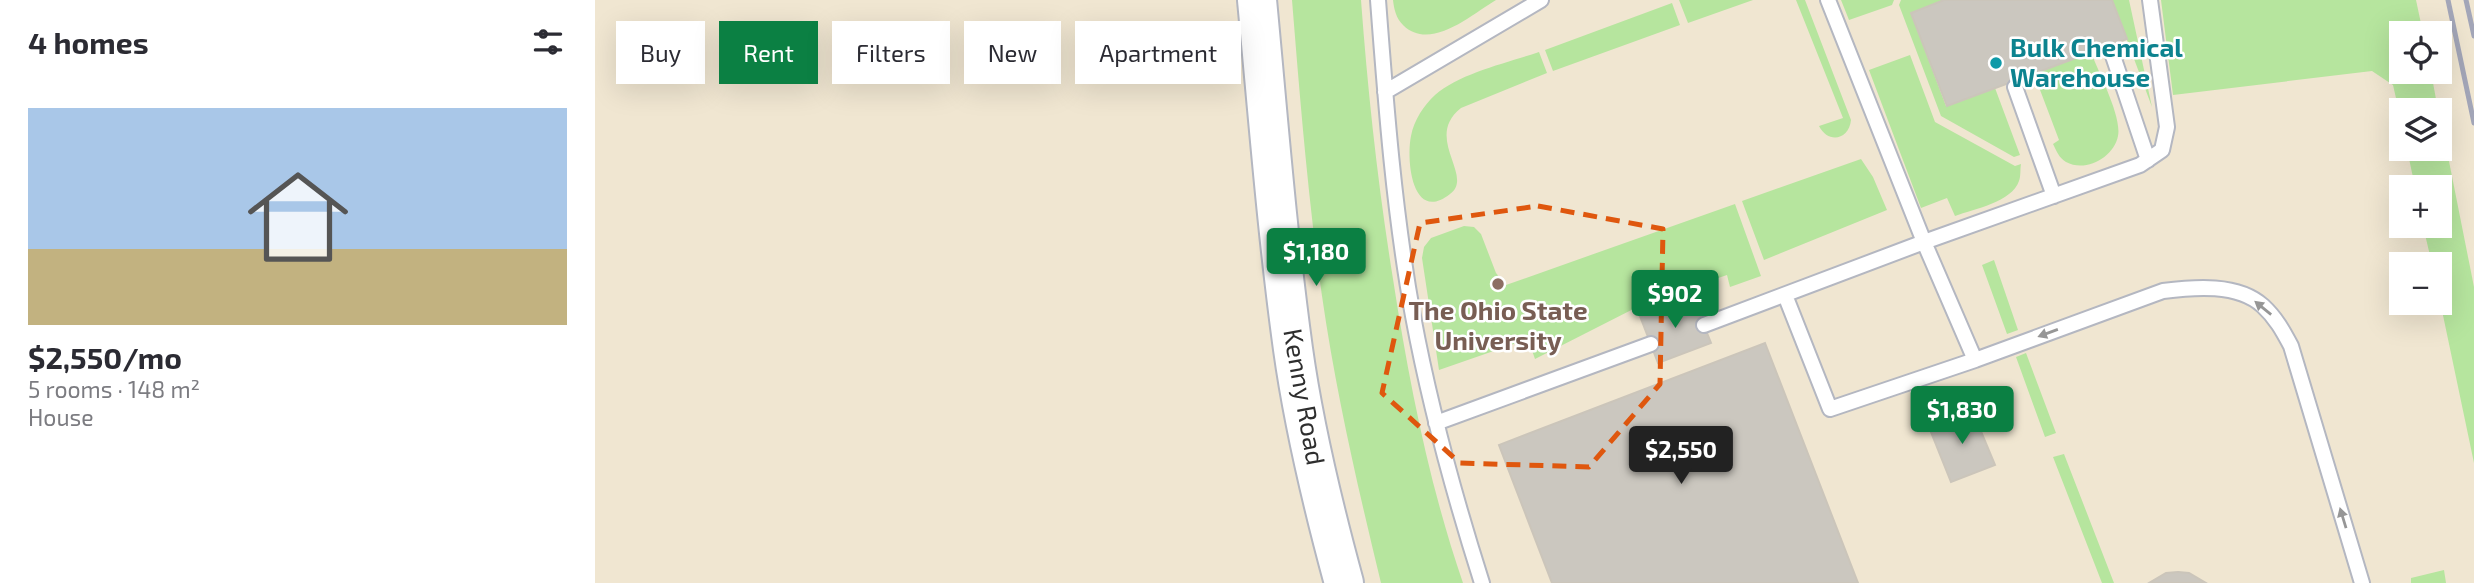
<!DOCTYPE html>
<meta charset="utf-8">
<style>
:root{--surface:#fff;--page:#f7f7f7;--text:#2b2b33;--muted:#7c7c81;--line:#e1e1e2;--accent:#0b8043}
body{margin:0;font-family:"Exo 2",sans-serif;background:var(--page);color:var(--text);height:100vh;display:flex;flex-direction:column;font-size:26px;white-space:nowrap}
*{box-sizing:border-box;margin:0}
p{font-size:23px;color:var(--muted)}
.icon{flex:none;width:38px;height:38px;fill:none;stroke:currentColor;stroke-width:2;stroke-linecap:round;stroke-linejoin:round}
.map{position:relative;flex:1;overflow:hidden}
.side{display:flex;flex-direction:column;background:var(--surface);width:595px}
.side>*{flex:none}
.top-card{position:absolute;left:21px;top:21px;width:665px;height:63px;display:flex;gap:14px}
.controls{position:absolute;left:1794px;top:21px;display:grid;gap:14px}
.controls a{display:grid;place-items:center;width:63px;height:63px;border-radius:0px;background:var(--surface);box-shadow:0 7px 28px #0002;font-size:35px}
.price{position:absolute;translate:-50% -60px;padding:0 16px;border-radius:7px;background:var(--accent);color:#fff;font-size:23px;line-height:46px;filter:drop-shadow(0 2px 4px #0008)}
.price::after{content:'';position:absolute;left:50%;top:42px;width:21px;height:16px;margin-left:-10px;background:inherit;clip-path:polygon(0 0,100% 0,50% 100%)}
.price.selected{background:#222;color:#fff}
ul{padding:0;list-style:none}
li{display:grid;align-content:center;gap:14px;height:371px;padding:0 28px}
li+li{border-top:2px solid var(--line)}
li span{display:grid;place-items:center;height:217px;border-radius:0px;color:#555}
li>.icon{margin-inline-start:auto}
span .icon{width:126px;height:126px;fill:#fffc;stroke-width:1}
li b{font-size:30px}
h2{display:flex;justify-content:space-between;align-items:center;height:84px;padding:0 28px;font-size:30px}
.pill{padding:0 24px;border-radius:0px;background:var(--surface);box-shadow:0 7px 28px #0002;font-size:24px;line-height:63px}
.pill.selected{background:var(--accent);color:#fff}
main{display:flex;flex:1;min-height:0}
.map>svg:first-child{display:block}
.education{fill:#f0e6d1;fill-rule:evenodd}
.green{fill:#b6e59e}
.building{fill:#cbc7bf;stroke:#cbc5ba;stroke-width:2}
.lines{fill:none;stroke-linecap:round;stroke-linejoin:round}
.lane-casing{stroke:#b4b7c1;stroke-width:18}
.secondary-casing{stroke:#b4b7c1;stroke-width:42}
.lane{stroke:#fff;stroke-width:14}
.secondary{stroke:#fff;stroke-width:38}
.rail{stroke:#a3a6b8;stroke-width:5}
.oneway{fill:#969696}
.marked{fill:none;stroke:#df570e;stroke-width:5;stroke-dasharray:14 9;stroke-linejoin:round}
.culture-dot{fill:#0f9aa8;stroke:#fff;stroke-width:2.5}
.education-dot{fill:#8d6e63;stroke:#fff;stroke-width:2.5}
.labels{text-anchor:middle;stroke-width:5;stroke-linejoin:round;paint-order:stroke}
.culture-label{font-size:26px;font-weight:bold;fill:#0d838f;stroke:#fff;text-anchor:start}
.education-label{font-size:26px;font-weight:bold;fill:#785e54;stroke:#fff}
.street-label{font-size:26px;fill:#2e2e2e;stroke:#fff}
</style>
<main>
<section class="side">
<h2>4 homes<svg class="icon" aria-label="filters" viewBox="0 0 24 24"><path d="M4 7h16M4 17h16"/><circle cx="9" cy="7" r="2"/><circle cx="15" cy="17" r="2"/></svg></h2>
<ul>
<li><span style="background:linear-gradient(#a9c7e8 65%,#c2b280 0)"><svg class="icon" aria-label="home" viewBox="0 0 24 24"><path d="M3 11l9-7 9 7M6 9v11h12V9"/></svg></span><div><b>$2,550/mo</b><p>5 rooms · 148 m²</p><p>House</p></div></li>
</ul>
</section>
<div class="map">
<svg width="1879" height="583" viewBox="0 0 1879 583">
<rect width="100%" height="100%" fill="#efe9e1"/>
<path class="education" d="M 0,0 L 1879,0 L 1879,583 L 0,583 ZM 1806,33 L 1844,33 L 1844,72 L 1806,72 ZM 1806,110 L 1844,110 L 1844,149 L 1806,149 ZM 1806,187 L 1844,187 L 1844,226 L 1806,226 ZM 1806,264 L 1844,264 L 1844,303 L 1806,303 Z"/>
<path class="green" d="M 697,0 L 766,0 C 773,94 783,186 798,279 C 814,382 834,484 868,583 L 786,583 C 763,488 741,393 727,296 C 713,198 705,99 697,0 Z
M 798,0 L 901,0 C 876,15 835,52 808,25 C 801,18 799,9 798,0 Z
M 1084,0 L 1158,0 L 1093,23 Z
M 1201,0 L 1210,0 L 1256,120 C 1254,140 1233,144 1224,126 L 1248,118 Z
M 1246,0 L 1299,0 L 1297,5 L 1254,20 Z
M 1306,0 L 1349,0 L 1316,13 L 1351,106 L 1400,88 L 1425,155 L 1419,157 L 1346,116 L 1304,5 Z
M 1517,0 L 1534,0 L 1557,107 Z
M 1566,0 L 1821,0 L 1828,33 L 1806,33 L 1806,72 L 1836,72 L 1843,110 L 1806,110 L 1806,120 L 1798,85 L 1777,71 L 1578,95 Z
M 1077,3 L 1085,25 L 958,71 L 950,50 Z
M 944,52 L 952,73 L 866,108 C 828,138 880,176 855,194 C 817,224 811,160 816,136 C 819,120 829,105 840,95 C 865,73 912,63 944,52 Z
M 1496,52 C 1503,72 1527,116 1523,136 C 1519,157 1491,173 1471,162 C 1464,158 1461,150 1458,144 L 1464,140 L 1439,74 Z
M 1315,55 L 1340,122 L 1420,166 L 1426,164 C 1425,169 1426,176 1424,181 C 1417,202 1379,209 1360,216 L 1352,198 L 1326,208 L 1274,70 Z
M 1845,116 L 1879,287 L 1879,463 L 1845,301 L 1844,264 L 1837,264 L 1828,226 L 1844,226 L 1844,187 L 1820,187 L 1812,149 L 1844,149 Z
M 1266,159 L 1278,177 L 1292,210 L 1169,260 L 1147,201 Z
M 1140,204 L 1166,276 L 1135,287 L 1132,275 L 1088,290 L 1084,282 L 1056,291 L 1058,299 L 940,359 L 933,339 L 844,370 L 827,258 L 829,247 L 836,238 L 869,226 L 879,227 L 886,234 L 901,273 L 911,285 Z
M 1399,260 L 1423,330 L 1412,334 L 1387,265 Z
M 1431,353 L 1461,433 L 1450,437 L 1421,357 Z
M 1469,454 L 1519,583 L 1507,583 L 1458,457 Z
M 1849,570 L 1851,583 L 1816,583 L 1816,578 Z"/>
<path class="building" d="M 1349,0 L 1517,0 L 1532,39 L 1352,106 L 1316,13 Z
M 1097,296 L 1116,343 L 1063,363 L 1045,316 Z
M 1170,343 L 1263,583 L 957,583 L 904,445 Z
M 1377,410 L 1400,465 L 1356,482 L 1334,427 Z
M 1583,572 L 1594,573 L 1611,583 L 1554,583 L 1571,573 Z"/>
<g class="lines">
<defs>
<path id="lane" d="M 783,0 C 791,106 799,212 818,316 C 835,407 859,495 887,583
M 1233,0 L 1329,242 L 1380,360
M 1517,53 L 1553,160
M 1420,87 L 1459,196
M 790,92 L 946,0
M 1190,295 L 1235,409 L 1380,360 L 1568,291 C 1599,287 1643,283 1668,306 C 1681,318 1688,331 1696,346 L 1767,583
M 1109,325 L 1329,242 L 1545,165 L 1567,150 L 1572,127 L 1555,0
M 841,423 L 1056,344"/>
<path id="secondary" d="M 662,0 C 673,116 682,233 698,349 C 709,428 728,506 749,583"/>
</defs>
<use href="#lane" class="lane-casing"/>
<use href="#secondary" class="secondary-casing"/>
<use href="#lane" class="lane"/>
<use href="#secondary" class="secondary"/>
<path class="rail" d="M 1853,0 L 1879,123
M 1871,0 L 1879,36"/>
</g>
<defs><path id="oneway-solid" d="M-6-.8H1V-3.2L6.5 0L1 3.2V.8H-6Z" transform="scale(1.75)"/></defs>
<g class="oneway">
<use href="#oneway-solid" transform="translate(1668 308) rotate(-141)"/>
<use href="#oneway-solid" transform="translate(1453 333) rotate(160)"/>
<use href="#oneway-solid" transform="translate(1748 518) rotate(-107)"/>
</g>
<path class="marked" d="M 943,206 L 1068,229 L 1065,384 L 994,467 L 865,463 L 787,393 L 825,223 Z"/>
<circle class="culture-dot" cx="1401" cy="63" r="7"/>
<circle class="education-dot" cx="903" cy="284" r="7"/>
<g class="labels">
<g class="culture-label">
<text x="1415" y="57">Bulk Chemical<tspan x="1415" dy="30">Warehouse</tspan></text>
</g>
<g class="education-label">
<text x="903" y="320">The Ohio State<tspan x="903" dy="30">University</tspan></text>
</g>
<g class="street-label">
<text transform="translate(709 397) rotate(80)" y="9">Kenny Road</text>
</g>
</g>
</svg>
<div class="controls">
<a><svg class="icon" aria-label="locate" viewBox="0 0 24 24"><circle cx="12" cy="12" r="6"/><path d="M12 2v4M12 18v4M2 12h4M18 12h4"/></svg></a>
<a><svg class="icon" aria-label="layers" viewBox="0 0 24 24"><path d="M12 4l9 5-9 5-9-5zM3 14l9 5 9-5"/></svg></a>
<a>+</a>
<a>−</a>
</div>
<b class="price" style="left:721px;top:288px">$1,180</b>
<b class="price" style="left:1080px;top:330px">$902</b>
<b class="price" style="left:1367px;top:446px">$1,830</b>
<b class="price selected" style="left:1086px;top:486px">$2,550</b>
<div class="top-card">
<a class="pill">Buy</a>
<a class="pill selected">Rent</a>
<a class="pill">Filters</a>
<a class="pill">New</a>
<a class="pill">Apartment</a>
</div>
</div>
</main>
